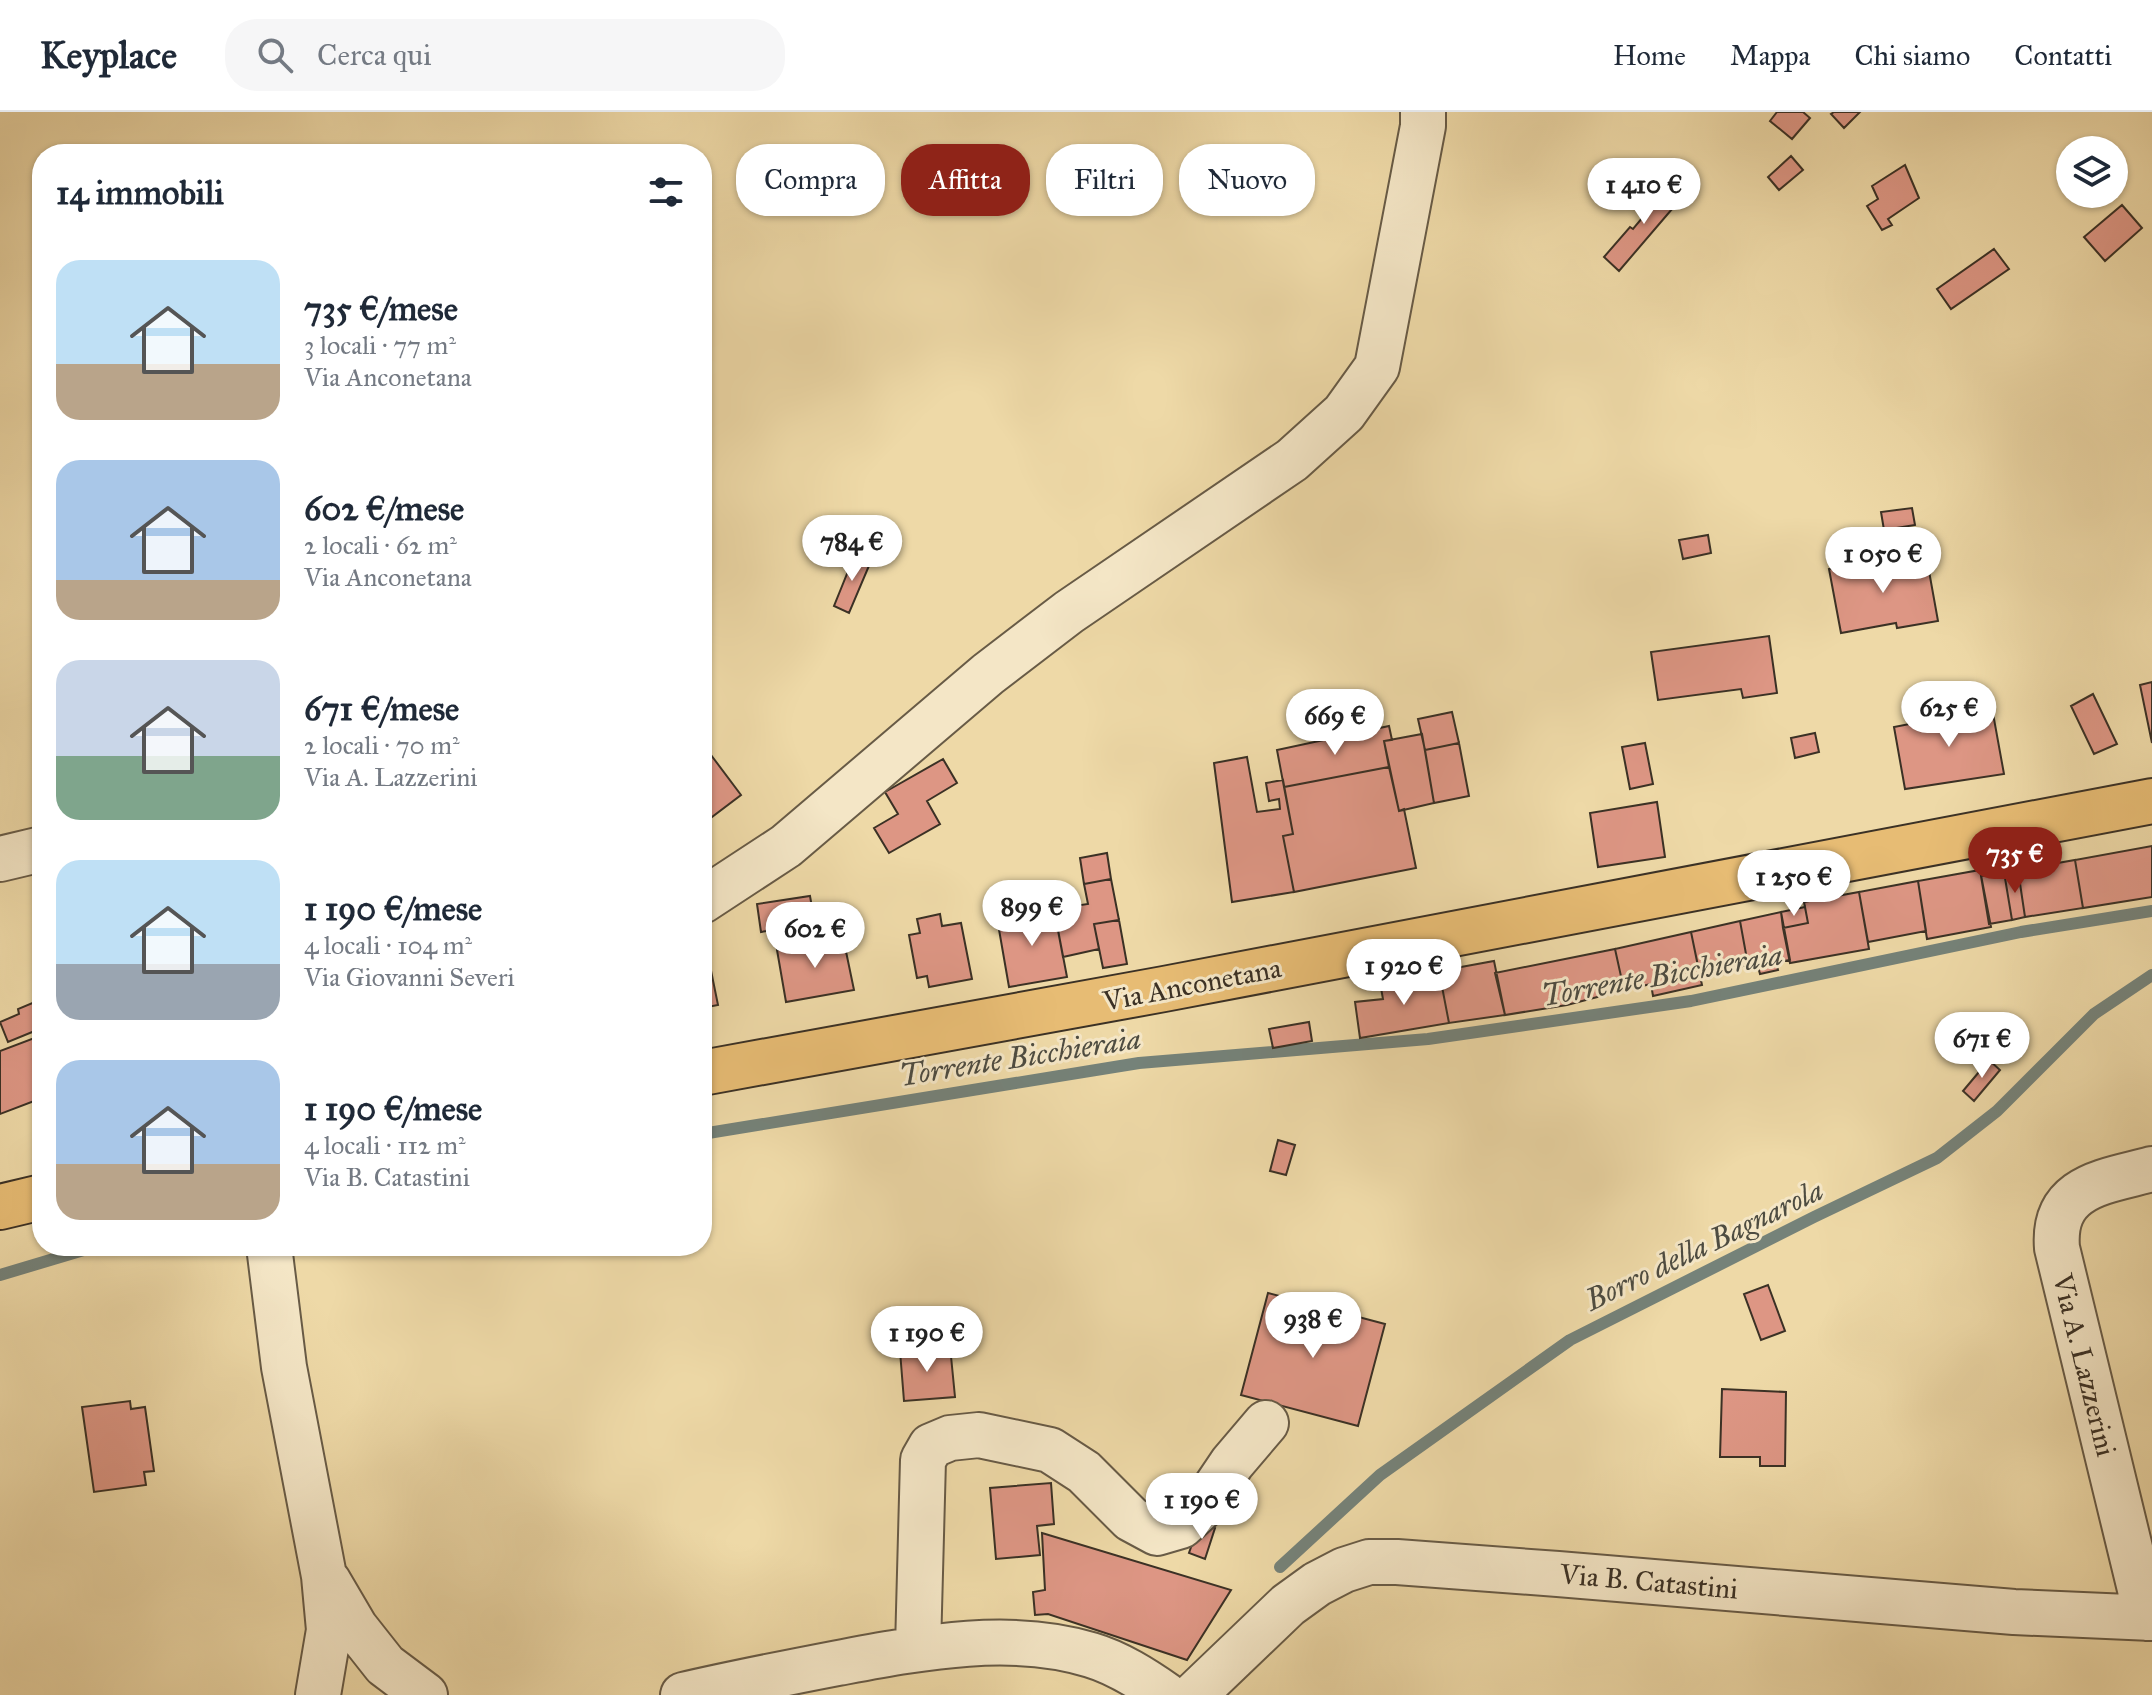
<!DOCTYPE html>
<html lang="it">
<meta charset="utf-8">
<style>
:root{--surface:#fff;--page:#f6f6f7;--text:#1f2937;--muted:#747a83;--line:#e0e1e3;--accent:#8f2418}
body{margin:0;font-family:"IM FELL Great Primer",serif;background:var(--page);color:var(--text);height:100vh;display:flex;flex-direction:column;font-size:30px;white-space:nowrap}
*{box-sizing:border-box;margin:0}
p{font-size:26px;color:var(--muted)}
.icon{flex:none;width:44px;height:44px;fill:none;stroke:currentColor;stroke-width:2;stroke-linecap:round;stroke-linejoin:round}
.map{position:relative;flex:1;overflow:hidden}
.details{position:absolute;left:32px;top:32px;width:680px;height:1112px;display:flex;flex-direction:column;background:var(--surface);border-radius:32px;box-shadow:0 2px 6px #0004}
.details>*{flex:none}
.guide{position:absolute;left:736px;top:32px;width:760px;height:72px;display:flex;gap:16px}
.buttons{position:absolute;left:2056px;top:24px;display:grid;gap:16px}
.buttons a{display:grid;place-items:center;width:72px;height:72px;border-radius:50%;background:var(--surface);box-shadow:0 2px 6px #0004;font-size:40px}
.price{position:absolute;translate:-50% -68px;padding:0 18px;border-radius:28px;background:#fff;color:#222;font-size:26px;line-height:52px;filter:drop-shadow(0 2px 4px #0008)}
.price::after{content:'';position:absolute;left:50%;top:48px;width:24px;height:18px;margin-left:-12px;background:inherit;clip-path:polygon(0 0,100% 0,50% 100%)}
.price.active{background:var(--accent);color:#fff}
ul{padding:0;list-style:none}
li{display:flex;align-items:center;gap:24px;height:200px;padding:0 24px}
li span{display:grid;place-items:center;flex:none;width:224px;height:160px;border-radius:24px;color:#555}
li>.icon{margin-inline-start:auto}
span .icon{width:96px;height:96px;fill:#fffc;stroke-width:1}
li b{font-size:34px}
h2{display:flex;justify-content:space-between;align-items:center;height:96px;padding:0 24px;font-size:34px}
.pill{padding:0 28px;border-radius:32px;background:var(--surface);box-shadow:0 2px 6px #0004;font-size:28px;line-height:72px}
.pill.active{background:var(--accent);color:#fff}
header{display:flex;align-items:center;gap:48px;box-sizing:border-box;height:112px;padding:0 40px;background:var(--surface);border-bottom:2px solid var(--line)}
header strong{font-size:38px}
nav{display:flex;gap:44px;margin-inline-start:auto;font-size:28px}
.search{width:560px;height:72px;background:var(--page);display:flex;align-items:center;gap:20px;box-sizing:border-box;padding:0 28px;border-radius:32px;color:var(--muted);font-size:30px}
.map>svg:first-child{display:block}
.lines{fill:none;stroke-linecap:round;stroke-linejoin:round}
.stream{stroke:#758279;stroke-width:12}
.building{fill:#dd9684;stroke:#3b3125;stroke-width:2}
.minor-casing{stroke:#685b46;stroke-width:48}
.major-casing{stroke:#3b3125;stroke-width:48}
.minor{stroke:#f4e6c6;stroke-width:44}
.major{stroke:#e7bc74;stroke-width:44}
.labels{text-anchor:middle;stroke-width:6;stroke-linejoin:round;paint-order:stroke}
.street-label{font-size:28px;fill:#3b3125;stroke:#f4e6c6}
.water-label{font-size:30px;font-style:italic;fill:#4e4c41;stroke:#f4e6c6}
</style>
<header>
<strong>Keyplace</strong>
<div class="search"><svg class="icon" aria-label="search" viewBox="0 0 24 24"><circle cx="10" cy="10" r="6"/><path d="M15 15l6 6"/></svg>Cerca qui</div>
<nav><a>Home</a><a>Mappa</a><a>Chi siamo</a><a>Contatti</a></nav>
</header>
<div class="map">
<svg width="2152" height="1583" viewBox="0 0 2152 1583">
<rect width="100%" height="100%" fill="#eed9a7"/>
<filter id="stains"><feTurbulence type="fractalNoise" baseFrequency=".0025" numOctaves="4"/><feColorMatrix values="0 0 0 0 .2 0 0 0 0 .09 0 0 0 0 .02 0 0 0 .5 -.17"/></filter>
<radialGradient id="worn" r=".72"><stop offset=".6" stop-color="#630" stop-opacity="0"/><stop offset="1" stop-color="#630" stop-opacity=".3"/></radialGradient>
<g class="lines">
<path class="stream" d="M 702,1022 L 1139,951 L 1428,927 L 1691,889 L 2021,820 L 2152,799
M 0,1163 L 97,1134
M 1280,1455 L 1380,1363 L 1570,1228 L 1814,1105 L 1937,1046 L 1997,999 L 2094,902 L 2152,863"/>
</g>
<path class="building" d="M 1777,0 L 1803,0 L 1810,6 L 1792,27 L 1770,9 Z
M 1834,0 L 1860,0 L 1844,16 L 1831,2 Z
M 1791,44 L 1803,58 L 1779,78 L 1768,65 Z
M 1905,53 L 1919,86 L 1888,107 L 1892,113 L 1882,118 L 1867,94 L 1878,87 L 1872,74 Z
M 1667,69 L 1684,83 L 1619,159 L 1604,145 L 1630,115 L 1633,117 L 1653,93 L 1649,89 Z
M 2122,93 L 2142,116 L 2105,149 L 2084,125 Z
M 1994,137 L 2009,157 L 1951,197 L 1937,177 Z
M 1912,396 L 1915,413 L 1884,418 L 1881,400 Z
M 1708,423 L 1711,441 L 1683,447 L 1679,428 Z
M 855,442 L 871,449 L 849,501 L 834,494 Z
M 1887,446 L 1889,455 L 1927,448 L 1938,509 L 1897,516 L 1896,511 L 1841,521 L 1829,457 Z
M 1769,524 L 1777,581 L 1743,586 L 1741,577 L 1658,588 L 1651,540 Z
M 2152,570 L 2152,631 L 2140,573 Z
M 2093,582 L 2117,632 L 2094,642 L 2071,594 Z
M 1992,596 L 2004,662 L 1905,677 L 1894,615 Z
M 1452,600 L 1459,631 L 1425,638 L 1418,607 Z
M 1389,614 L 1392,628 L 1384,629 L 1389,655 L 1284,675 L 1277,638 Z
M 1815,621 L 1819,640 L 1795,646 L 1791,626 Z
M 1422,622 L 1434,691 L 1399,699 L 1384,629 Z
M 702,631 L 741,683 L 704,711 L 702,708 Z
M 1459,631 L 1469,684 L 1434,691 L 1425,638 Z
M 1645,631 L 1653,672 L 1630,677 L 1622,635 Z
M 1247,645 L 1257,700 L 1280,697 L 1279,687 L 1269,689 L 1266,671 L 1283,668 L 1293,722 L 1283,724 L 1294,780 L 1232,790 L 1214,651 Z
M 943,647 L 957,671 L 927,689 L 940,712 L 889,741 L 874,716 L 898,702 L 885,680 Z
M 1389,655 L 1399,699 L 1404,697 L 1416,756 L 1294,780 L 1283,724 L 1293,722 L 1284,675 Z
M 1657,690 L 1665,745 L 1598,755 L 1590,701 Z
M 2152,734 L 2152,785 L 2083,796 L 2075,748 Z
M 1107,741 L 1111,767 L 1084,772 L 1080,746 Z
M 2075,748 L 2083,796 L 2025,805 L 2018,758 Z
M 1980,758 L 1991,815 L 1927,827 L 1918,769 Z
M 2018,758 L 2025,805 L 2012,808 L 2004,760 Z
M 2004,760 L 2012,808 L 1989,812 L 1981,764 Z
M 1111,767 L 1119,808 L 1094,812 L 1099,837 L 1063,845 L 1054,797 L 1088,792 L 1084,772 Z
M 1918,769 L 1926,819 L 1868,830 L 1859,780 Z
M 1859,780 L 1869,837 L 1790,851 L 1783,816 L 1808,811 L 1804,790 Z
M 810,784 L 818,830 L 801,833 L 797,809 L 784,811 L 785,816 L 761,820 L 757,792 Z
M 1805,795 L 1808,811 L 1783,816 L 1781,800 Z
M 1054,797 L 1067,865 L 1009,875 L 997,806 Z
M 1781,800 L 1790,848 L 1776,850 L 1778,858 L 1760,862 L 1757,851 L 1748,853 L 1740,809 Z
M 940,802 L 942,814 L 961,811 L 972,867 L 929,875 L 927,864 L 917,866 L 909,823 L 920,821 L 917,807 Z
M 1119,808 L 1127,852 L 1103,856 L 1094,812 Z
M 1740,809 L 1748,853 L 1700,864 L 1691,820 Z
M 1691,820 L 1702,873 L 1653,884 L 1651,872 L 1624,878 L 1615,837 Z
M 843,825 L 854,878 L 786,890 L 777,838 Z
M 1615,837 L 1624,878 L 1567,893 L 1505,903 L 1495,861 Z
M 702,839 L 707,839 L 718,893 L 702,896 Z
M 1494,849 L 1505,903 L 1449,911 L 1439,859 Z
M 1439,859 L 1449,911 L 1360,926 L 1355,890 L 1383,887 L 1381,876 L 1399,873 L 1397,866 Z
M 42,887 L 42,916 L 8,930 L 0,910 L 19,902 L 18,897 Z
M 1309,910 L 1312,929 L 1273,936 L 1269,917 Z
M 37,925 L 42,939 L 42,986 L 0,1002 L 0,939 Z
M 1989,948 L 2000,958 L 1974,989 L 1963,979 Z
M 1278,1028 L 1295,1033 L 1286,1063 L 1270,1059 Z
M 1768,1173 L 1785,1219 L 1761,1228 L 1744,1182 Z
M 1268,1181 L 1385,1212 L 1358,1314 L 1241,1283 Z
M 950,1234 L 955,1285 L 904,1289 L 900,1239 Z
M 1722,1277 L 1786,1280 L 1785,1354 L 1760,1354 L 1760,1345 L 1720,1345 Z
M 130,1289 L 131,1297 L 145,1295 L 154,1359 L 144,1360 L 146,1373 L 94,1380 L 82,1295 Z
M 1051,1371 L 1054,1412 L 1037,1414 L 1040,1443 L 996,1447 L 990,1376 Z
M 1204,1412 L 1215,1416 L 1205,1447 L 1189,1441 L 1196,1421 Z
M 1042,1421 L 1231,1478 L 1187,1548 L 1048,1502 L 1035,1503 L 1033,1480 L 1045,1478 Z"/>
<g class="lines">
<defs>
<path id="minor" d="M 0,747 L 42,737
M 702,789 L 786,734 L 988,562 L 1069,500 L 1292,348 L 1344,301 L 1377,255 L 1423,14 L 1423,0
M 269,1134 L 284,1255 L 324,1464 L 329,1518 L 318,1583
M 328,1469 L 355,1515 L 385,1553 L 425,1583
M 2147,1506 L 2057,1136 C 2052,1073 2105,1070 2152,1057
M 918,1536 L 923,1348 L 931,1334 L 950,1326 L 979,1323 L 1050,1338 L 1084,1360 L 1131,1407 L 1157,1421 L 1181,1414 L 1203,1394 L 1232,1351 L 1266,1311
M 683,1583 C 734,1571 786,1561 838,1551 C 919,1536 1010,1518 1091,1543 C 1118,1551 1143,1567 1166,1583
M 1194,1583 L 1288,1493 L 1317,1472 L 1344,1458 L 1369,1450 L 1397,1450 L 1558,1462 L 2014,1500 L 2152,1506"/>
<path id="major" d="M 702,961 L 1164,877 L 2152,689
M 0,1095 L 42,1085"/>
</defs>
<use href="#minor" class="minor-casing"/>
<use href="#major" class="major-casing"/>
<use href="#minor" class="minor"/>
<use href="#major" class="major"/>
</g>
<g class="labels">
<g class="street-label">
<text transform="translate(1192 872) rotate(-11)" y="10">Via Anconetana</text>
<text transform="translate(2085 1253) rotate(76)" y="10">Via A. Lazzerini</text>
<text transform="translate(1649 1469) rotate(5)" y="10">Via B. Catastini</text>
</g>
<g class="water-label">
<text transform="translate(1662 863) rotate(-10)" y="10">Torrente Bicchieraia</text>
<text transform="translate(1020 945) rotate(-9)" y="10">Torrente Bicchieraia</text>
<text transform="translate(1704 1133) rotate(-26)" y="10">Borro della Bagnarola</text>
</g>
</g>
<rect width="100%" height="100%" filter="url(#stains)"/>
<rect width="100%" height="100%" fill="url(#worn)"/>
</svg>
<div class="buttons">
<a><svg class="icon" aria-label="layers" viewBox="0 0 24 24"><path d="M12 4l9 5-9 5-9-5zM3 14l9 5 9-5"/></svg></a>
</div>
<b class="price" style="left:1644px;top:114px">1 410 €</b>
<b class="price" style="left:852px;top:471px">784 €</b>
<b class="price" style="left:1883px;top:483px">1 050 €</b>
<b class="price" style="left:1949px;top:637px">625 €</b>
<b class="price" style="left:1335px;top:645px">669 €</b>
<b class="price active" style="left:2015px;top:783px">735 €</b>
<b class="price" style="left:1794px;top:806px">1 250 €</b>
<b class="price" style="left:1032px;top:836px">899 €</b>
<b class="price" style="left:815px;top:858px">602 €</b>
<b class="price" style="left:1404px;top:895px">1 920 €</b>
<b class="price" style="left:1982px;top:968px">671 €</b>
<b class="price" style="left:1313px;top:1248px">938 €</b>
<b class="price" style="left:927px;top:1262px">1 190 €</b>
<b class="price" style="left:1202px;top:1429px">1 190 €</b>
<div class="guide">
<a class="pill">Compra</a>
<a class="pill active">Affitta</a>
<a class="pill">Filtri</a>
<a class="pill">Nuovo</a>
</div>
<section class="details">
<h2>14 immobili<svg class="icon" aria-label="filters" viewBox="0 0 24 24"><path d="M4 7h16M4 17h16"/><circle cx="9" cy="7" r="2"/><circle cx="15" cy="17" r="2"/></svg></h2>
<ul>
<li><span style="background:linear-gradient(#bfe0f5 65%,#b9a48a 0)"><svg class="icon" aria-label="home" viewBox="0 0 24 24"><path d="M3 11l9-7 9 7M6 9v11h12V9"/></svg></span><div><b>735 €/mese</b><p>3 locali · 77 m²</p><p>Via Anconetana</p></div></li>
<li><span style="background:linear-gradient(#a9c7e8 75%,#b9a48a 0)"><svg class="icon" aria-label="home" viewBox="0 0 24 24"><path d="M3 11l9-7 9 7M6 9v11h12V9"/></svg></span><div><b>602 €/mese</b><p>2 locali · 62 m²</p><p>Via Anconetana</p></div></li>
<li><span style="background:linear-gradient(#c9d6e8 60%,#7fa58c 0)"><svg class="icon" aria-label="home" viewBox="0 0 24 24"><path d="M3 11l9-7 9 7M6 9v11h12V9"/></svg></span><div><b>671 €/mese</b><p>2 locali · 70 m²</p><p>Via A. Lazzerini</p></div></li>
<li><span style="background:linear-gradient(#bfe0f5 65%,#9aa5b1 0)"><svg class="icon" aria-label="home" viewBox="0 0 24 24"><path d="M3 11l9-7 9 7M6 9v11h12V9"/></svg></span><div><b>1 190 €/mese</b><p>4 locali · 104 m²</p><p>Via Giovanni Severi</p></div></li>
<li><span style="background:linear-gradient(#a9c7e8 65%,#b9a48a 0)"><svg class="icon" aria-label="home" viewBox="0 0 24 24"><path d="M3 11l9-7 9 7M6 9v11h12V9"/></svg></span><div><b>1 190 €/mese</b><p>4 locali · 112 m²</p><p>Via B. Catastini</p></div></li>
</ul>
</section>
</div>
